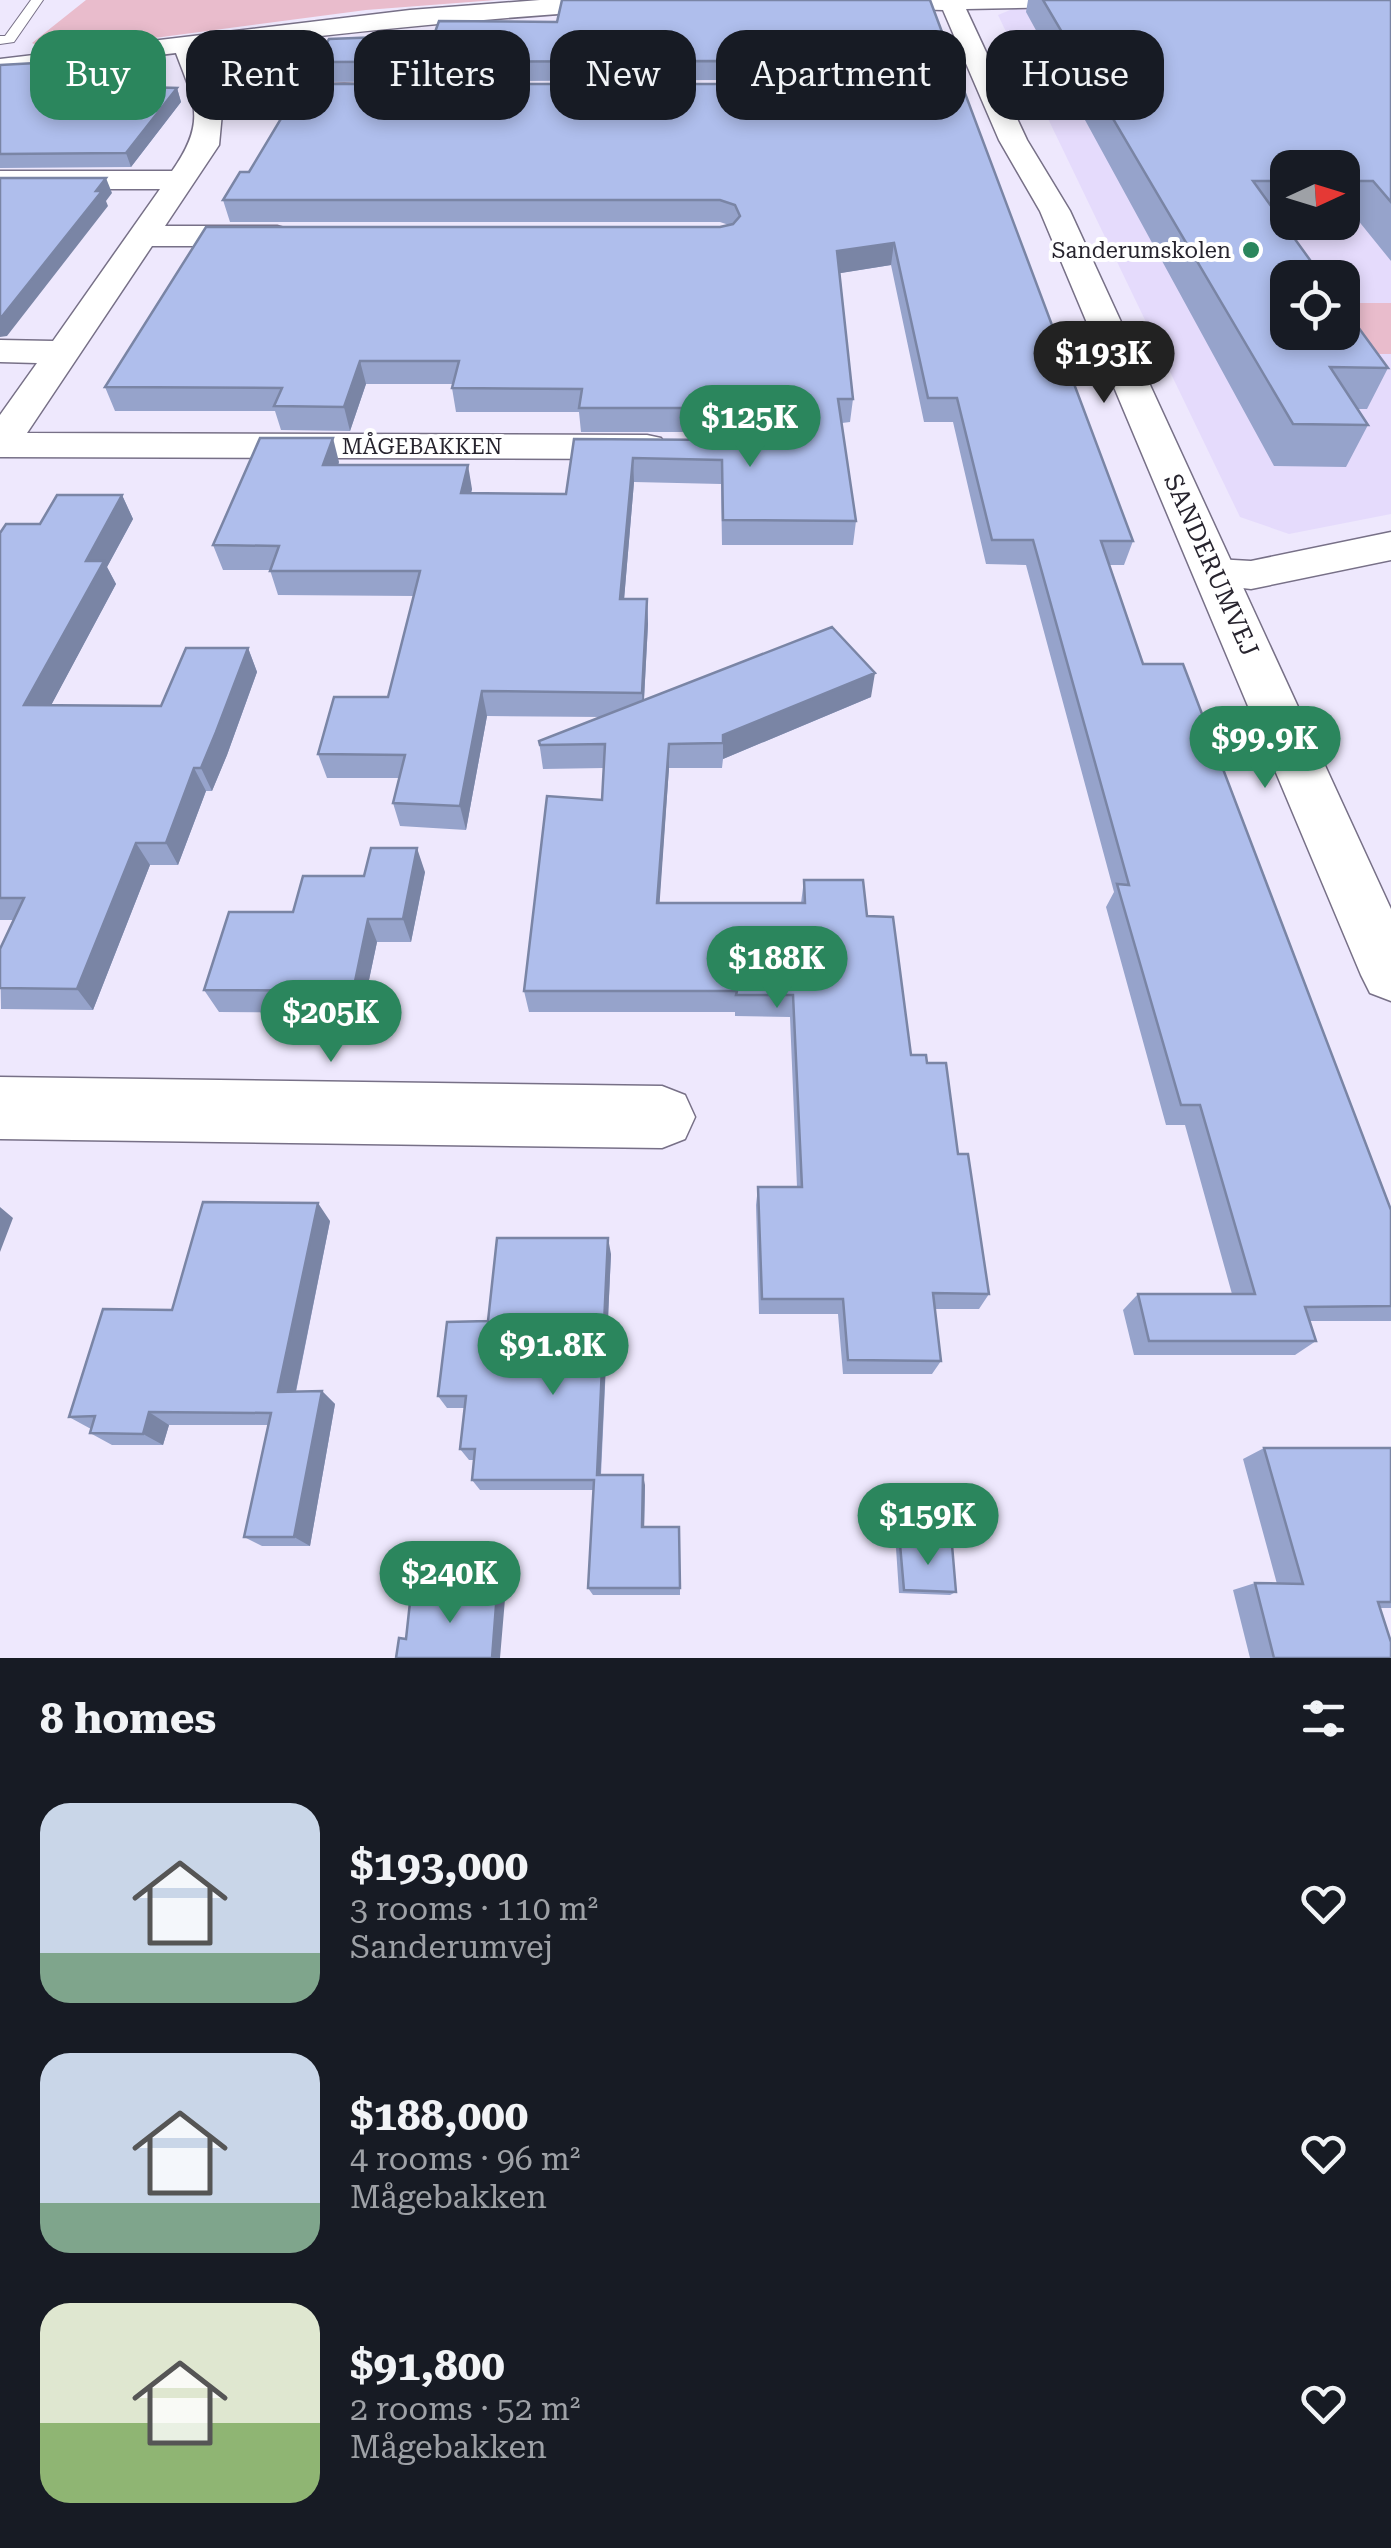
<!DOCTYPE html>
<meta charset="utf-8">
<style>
:root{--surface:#171b24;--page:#242831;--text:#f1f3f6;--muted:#9ea1a6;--accent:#2b865d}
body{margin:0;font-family:"Roboto Serif",serif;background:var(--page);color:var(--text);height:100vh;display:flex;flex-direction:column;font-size:38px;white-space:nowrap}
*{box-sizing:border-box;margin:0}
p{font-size:32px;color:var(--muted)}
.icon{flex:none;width:55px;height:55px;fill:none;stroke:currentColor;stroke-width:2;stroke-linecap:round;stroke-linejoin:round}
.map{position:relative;height:1658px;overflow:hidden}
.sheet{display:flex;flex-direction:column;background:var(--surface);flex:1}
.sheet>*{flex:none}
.guide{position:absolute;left:30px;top:30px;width:1332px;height:90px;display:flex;gap:20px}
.needle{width:65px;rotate:86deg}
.fabs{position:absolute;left:1270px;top:150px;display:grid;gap:20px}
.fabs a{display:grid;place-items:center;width:90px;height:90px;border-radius:20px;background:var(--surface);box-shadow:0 5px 15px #0003;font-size:50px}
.price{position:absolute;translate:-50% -85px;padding:0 22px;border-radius:35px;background:var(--accent);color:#fff;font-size:32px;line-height:65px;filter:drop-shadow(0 2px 5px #0008)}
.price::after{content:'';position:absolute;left:50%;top:60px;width:30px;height:22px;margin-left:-15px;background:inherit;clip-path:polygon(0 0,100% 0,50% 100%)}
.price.current{background:#222;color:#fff}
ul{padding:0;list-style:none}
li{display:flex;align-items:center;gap:30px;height:250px;padding:0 40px}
li span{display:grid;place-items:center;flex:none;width:280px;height:200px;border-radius:30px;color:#555}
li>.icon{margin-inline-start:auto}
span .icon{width:120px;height:120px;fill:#fffc;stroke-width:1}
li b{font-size:42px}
h2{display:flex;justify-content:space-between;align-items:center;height:120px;padding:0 40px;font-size:42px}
.chip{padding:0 35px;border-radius:30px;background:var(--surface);box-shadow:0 5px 15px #0003;font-size:35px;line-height:90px}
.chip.current{background:var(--accent);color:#fff}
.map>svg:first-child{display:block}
.built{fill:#e5dbfc;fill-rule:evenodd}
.green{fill:#e9bccc}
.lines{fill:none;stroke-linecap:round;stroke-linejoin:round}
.service-casing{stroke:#777087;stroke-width:2}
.minor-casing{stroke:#777087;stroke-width:3}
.tertiary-casing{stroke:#777087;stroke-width:3}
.service{fill:#fff;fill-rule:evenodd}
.minor{fill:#fff;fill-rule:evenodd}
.tertiary{fill:#fff;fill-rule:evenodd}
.wall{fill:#96a3cb}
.shaded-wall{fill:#7a85a5}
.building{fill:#afbeec;stroke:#7a85a5;stroke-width:2.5}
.poi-dot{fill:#2b865d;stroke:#fff;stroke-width:4}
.labels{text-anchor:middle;stroke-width:8;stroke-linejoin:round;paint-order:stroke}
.far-poi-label{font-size:22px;fill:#27242e;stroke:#fff;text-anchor:end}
.far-street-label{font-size:22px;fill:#27242e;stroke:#fff}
.street-label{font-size:25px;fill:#27242e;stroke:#fff}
</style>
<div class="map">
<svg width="1391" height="1658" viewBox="0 0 1391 1658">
<rect width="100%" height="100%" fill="#eee8fd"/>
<path class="built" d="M 1022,5 L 1391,5 L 1391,514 L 1289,534 L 1240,517 L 998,15 ZM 1288,168 L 1342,168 L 1342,222 L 1288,222 ZM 1288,278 L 1342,278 L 1342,332 L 1288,332 Z"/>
<path class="green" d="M 86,0 L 496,0 L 366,10 L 49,52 L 32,43 Z
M 1343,303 L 1391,303 L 1391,354 L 1358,354 L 1343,330 Z"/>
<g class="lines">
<defs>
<path id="service" d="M 31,0 L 43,0 L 14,42 L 0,44 L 0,36 L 5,36 Z"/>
<path id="minor" d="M 185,38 L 197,45 L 219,97 C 248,94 366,72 383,92 L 370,100 L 222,113 L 219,145 L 165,226 L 277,226 L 288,229 L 293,236 L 288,243 L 277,246 L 152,246 L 27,433 L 647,435 L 661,438 L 667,447 L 661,456 L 647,459 L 0,457 L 0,415 L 37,363 L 0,362 L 0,340 L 53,341 L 160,189 L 0,189 L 0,171 L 172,171 C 209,119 193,100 173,45 Z
M 1391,532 L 1391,560 L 1251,589 L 1200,583 L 1194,573 L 1200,563 L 1216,559 L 1251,561 Z
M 0,1077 L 662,1086 L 685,1095 L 695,1117 L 685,1139 L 662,1148 L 0,1139 Z"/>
<path id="tertiary" d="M 540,0 L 705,0 L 694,7 C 461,15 231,46 0,75 L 0,59 L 410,10 Z
M 833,0 L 1082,0 L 1071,7 L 966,9 L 1027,140 L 1070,211 L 1391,909 L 1391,1001 L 1370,993 L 1361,975 L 1040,211 L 999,140 L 943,10 L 844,7 Z"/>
</defs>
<use href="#service" class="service-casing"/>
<use href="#minor" class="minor-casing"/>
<use href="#tertiary" class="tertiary-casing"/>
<use href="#service" class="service"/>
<use href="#minor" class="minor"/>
<use href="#tertiary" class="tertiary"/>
</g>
<path class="wall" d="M 930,0 L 1133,541 L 1124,565 L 1109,565 L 1143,664 L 1391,1210 L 1391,1321 L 1310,1321 L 1316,1341 L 1295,1355 L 1134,1355 L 1123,1310 L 1138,1294 L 1232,1294 L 1185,1125 L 1166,1125 L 1106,907 L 1114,892 L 1026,565 L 986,564 L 953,422 L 924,422 L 891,265 L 840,273 L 853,399 L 850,422 L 842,423 L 856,521 L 853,545 L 722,545 L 721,484 L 634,482 L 624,599 L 647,599 L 648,624 L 644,700 L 871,697 L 723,759 L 722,768 L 669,768 L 659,903 L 801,903 L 804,880 L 867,916 L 911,1055 L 927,1063 L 958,1154 L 989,1294 L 979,1309 L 935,1309 L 941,1361 L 932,1374 L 843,1374 L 838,1314 L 759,1314 L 756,1205 L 758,1187 L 797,1187 L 790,1017 L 735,1016 L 735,1012 L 529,1012 L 524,991 L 602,800 L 604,768 L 543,769 L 539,741 L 602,717 L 487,716 L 466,830 L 400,826 L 393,803 L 399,778 L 327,778 L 318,754 L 388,697 L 414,596 L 278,595 L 270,570 L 223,570 L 213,545 L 339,462 L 338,465 L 472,489 L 471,493 L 566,494 L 574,439 L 724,440 L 740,436 L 725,432 L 581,432 L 579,412 L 456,412 L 452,388 L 453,384 L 366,384 L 350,431 L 281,430 L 275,411 L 115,411 L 105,387 L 729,225 L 720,222 L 230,222 L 223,200 L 249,172 L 721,82 L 718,80 L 320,82 L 315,62 L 434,35 L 557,22 Z
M 1028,0 L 1391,0 L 1391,261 L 1357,219 L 1342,219 L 1342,168 L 1288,168 L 1288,219 L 1280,219 L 1388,368 L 1367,409 L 1357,409 L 1368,425 L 1346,467 L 1274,466 L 1026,12 Z
M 55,62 L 60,75 L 51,85 L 177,88 L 181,102 L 131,167 L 0,168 L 0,65 Z
M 122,495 L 133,519 L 107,567 L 116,584 L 51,705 L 161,706 L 248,648 L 257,672 L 227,755 L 212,791 L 206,791 L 178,865 L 150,865 L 93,1010 L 1,1009 L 0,949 L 14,920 L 0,920 L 0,533 L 40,524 Z
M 425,872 L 411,942 L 377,942 L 362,1013 L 219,1012 L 204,990 L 293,912 L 364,876 Z
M 330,1221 L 296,1392 L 322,1391 L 335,1404 L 310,1546 L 262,1546 L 244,1537 L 268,1425 L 169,1425 L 163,1445 L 112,1445 L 90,1433 L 91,1429 L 69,1417 L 172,1310 Z
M 611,1254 L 601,1475 L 645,1485 L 644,1527 L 680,1535 L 680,1595 L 593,1595 L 588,1588 L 593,1490 L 480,1490 L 472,1480 L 474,1460 L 469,1460 L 460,1449 L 465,1408 L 447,1408 L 438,1396 L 488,1321 Z
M 1264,1448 L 1391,1448 L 1391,1608 L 1380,1608 L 1391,1658 L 1250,1658 L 1233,1590 L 1255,1583 L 1277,1584 L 1243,1459 Z
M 900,1544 L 956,1592 L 950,1595 L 899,1593 L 896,1548 Z"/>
<path class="shaded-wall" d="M 55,62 L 60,75 L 38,98 L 33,84 Z
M 177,88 L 181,102 L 131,167 L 126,153 Z
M 106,178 L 112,193 L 106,201 L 108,206 L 7,336 L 0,337 L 0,319 Z
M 894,243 L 891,265 L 835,274 L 837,251 Z
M 360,361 L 366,384 L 350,431 L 344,407 Z
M 333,438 L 339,462 L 330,489 L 323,465 Z
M 633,458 L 634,482 L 622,624 L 620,599 Z
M 468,465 L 472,489 L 465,517 L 461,493 Z
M 122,495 L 133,519 L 107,567 L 116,584 L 39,728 L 24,705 L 86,561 Z
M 647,599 L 648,624 L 643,717 L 642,693 Z
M 248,648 L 257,672 L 227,755 L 212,791 L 201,768 Z
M 875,673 L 871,697 L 723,759 L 723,735 Z
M 482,691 L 487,716 L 466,830 L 460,806 Z
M 669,744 L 669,768 L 658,926 L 657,903 Z
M 194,768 L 206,791 L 178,865 L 166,843 Z
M 136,843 L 150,865 L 93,1010 L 77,989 Z
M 417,848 L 425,872 L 411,942 L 403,919 Z
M 368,919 L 377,942 L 362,1013 L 353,991 Z
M 318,1203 L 330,1221 L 293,1405 L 278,1392 Z
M 0,1207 L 13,1218 L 0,1252 Z
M 608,1238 L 611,1254 L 600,1485 L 597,1475 Z
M 322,1391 L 335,1404 L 310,1546 L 294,1537 Z
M 149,1412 L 169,1425 L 163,1445 L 143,1434 Z
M 643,1475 L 645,1485 L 644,1535 L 642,1527 Z
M 497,1592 L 505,1599 L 500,1658 L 492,1658 Z"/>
<path class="building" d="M 562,0 L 930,0 L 1133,541 L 1101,541 L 1143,664 L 1183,664 L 1391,1210 L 1391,1306 L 1305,1307 L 1316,1341 L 1149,1341 L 1138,1294 L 1255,1294 L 1200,1105 L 1181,1105 L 1117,884 L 1129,885 L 1033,540 L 992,540 L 957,398 L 928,398 L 894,243 L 837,251 L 853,399 L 838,399 L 856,521 L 723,520 L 722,460 L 633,458 L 620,599 L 647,599 L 642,693 L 482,691 L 460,806 L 393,803 L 405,755 L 318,754 L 334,697 L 388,697 L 420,571 L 270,571 L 279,546 L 213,545 L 260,438 L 333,438 L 323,465 L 468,465 L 461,493 L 566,494 L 574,439 L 724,440 L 740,437 L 748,426 L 742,413 L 725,408 L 579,408 L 582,389 L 452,388 L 459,361 L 360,361 L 344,407 L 274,406 L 282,388 L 105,387 L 206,227 L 720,227 L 733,224 L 740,216 L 735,205 L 720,200 L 223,200 L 240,172 L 249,172 L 300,87 L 331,84 L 718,84 L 735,73 L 718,61 L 315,62 L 329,39 L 434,35 L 439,21 L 557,22 Z
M 1043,0 L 1391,0 L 1391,202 L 1373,181 L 1342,181 L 1342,168 L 1288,168 L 1288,181 L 1253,181 L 1323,278 L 1288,278 L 1288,332 L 1342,332 L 1342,305 L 1388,368 L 1330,367 L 1368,425 L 1293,424 Z
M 55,62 L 33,84 L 177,88 L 126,153 L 0,154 L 0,65 Z
M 0,178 L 106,178 L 96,191 L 102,191 L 0,319 Z
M 57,495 L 122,495 L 86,561 L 104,561 L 24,705 L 161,706 L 186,648 L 248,648 L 216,732 L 201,768 L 194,768 L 166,843 L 136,843 L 77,989 L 0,988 L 0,949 L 24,898 L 0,898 L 0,533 L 6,524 L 40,524 Z
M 832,627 L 875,673 L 723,735 L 723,743 L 669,744 L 657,903 L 805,903 L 804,880 L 863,880 L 867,916 L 893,917 L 911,1055 L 926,1055 L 927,1063 L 946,1063 L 958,1154 L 968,1154 L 989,1294 L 933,1293 L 941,1361 L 848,1360 L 843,1299 L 762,1299 L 758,1187 L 802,1187 L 793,995 L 736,995 L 737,991 L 524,991 L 547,796 L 602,800 L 605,744 L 540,745 L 539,741 Z
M 371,848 L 417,848 L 403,919 L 368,919 L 353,991 L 204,990 L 229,912 L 293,912 L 303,876 L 364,876 Z
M 203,1202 L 318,1203 L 278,1392 L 322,1391 L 294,1537 L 244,1537 L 271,1413 L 149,1412 L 143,1434 L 90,1433 L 95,1416 L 69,1417 L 103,1309 L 172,1310 Z
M 497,1238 L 608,1238 L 597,1475 L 643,1475 L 642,1527 L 679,1527 L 680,1588 L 588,1588 L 594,1480 L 472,1480 L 475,1449 L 460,1449 L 466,1396 L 438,1396 L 447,1322 L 488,1321 Z
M 1264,1448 L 1391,1448 L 1391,1602 L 1378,1602 L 1391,1642 L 1391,1658 L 1274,1658 L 1255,1583 L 1303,1584 Z
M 900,1544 L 952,1545 L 956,1592 L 904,1590 Z
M 497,1592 L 492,1658 L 396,1658 L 399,1638 L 406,1639 L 411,1593 Z"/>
<circle class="poi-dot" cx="1251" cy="250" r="10"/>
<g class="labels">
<g class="far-poi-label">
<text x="1231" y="258">Sanderumskolen</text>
</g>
<g class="far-street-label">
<text x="422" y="454">MÅGEBAKKEN</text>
</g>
<g class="street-label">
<text transform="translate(1212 565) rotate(66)" y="9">SANDERUMVEJ</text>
</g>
</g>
</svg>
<div class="fabs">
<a><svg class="needle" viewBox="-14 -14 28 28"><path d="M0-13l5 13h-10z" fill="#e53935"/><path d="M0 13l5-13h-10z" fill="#9ea1a6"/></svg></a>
<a><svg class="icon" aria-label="locate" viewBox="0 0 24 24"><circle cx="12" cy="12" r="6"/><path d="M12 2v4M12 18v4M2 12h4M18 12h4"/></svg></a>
</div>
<b class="price current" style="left:1104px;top:406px">$193K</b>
<b class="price" style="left:750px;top:470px">$125K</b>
<b class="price" style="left:1265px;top:791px">$99.9K</b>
<b class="price" style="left:777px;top:1011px">$188K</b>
<b class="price" style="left:331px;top:1065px">$205K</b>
<b class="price" style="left:553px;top:1398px">$91.8K</b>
<b class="price" style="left:928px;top:1568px">$159K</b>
<b class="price" style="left:450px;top:1626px">$240K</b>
<div class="guide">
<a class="chip current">Buy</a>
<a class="chip">Rent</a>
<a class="chip">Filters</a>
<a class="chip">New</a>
<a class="chip">Apartment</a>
<a class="chip">House</a>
</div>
</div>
<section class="sheet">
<h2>8 homes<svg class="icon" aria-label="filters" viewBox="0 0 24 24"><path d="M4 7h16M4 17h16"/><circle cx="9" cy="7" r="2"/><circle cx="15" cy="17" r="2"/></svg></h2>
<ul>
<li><span style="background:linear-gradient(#c9d6e8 75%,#7fa58c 0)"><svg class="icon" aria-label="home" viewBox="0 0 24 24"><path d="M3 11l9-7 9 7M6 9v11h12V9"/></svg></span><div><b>$193,000</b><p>3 rooms · 110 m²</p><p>Sanderumvej</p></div><svg class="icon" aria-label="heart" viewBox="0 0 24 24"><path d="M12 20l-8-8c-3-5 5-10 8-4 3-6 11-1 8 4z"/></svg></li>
<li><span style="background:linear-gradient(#c9d6e8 75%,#7fa58c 0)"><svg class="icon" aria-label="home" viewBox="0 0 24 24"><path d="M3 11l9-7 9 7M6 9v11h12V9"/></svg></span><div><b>$188,000</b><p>4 rooms · 96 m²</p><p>Mågebakken</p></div><svg class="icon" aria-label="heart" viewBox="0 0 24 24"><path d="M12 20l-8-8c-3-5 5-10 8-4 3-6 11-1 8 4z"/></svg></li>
<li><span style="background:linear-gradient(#dfe7d0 60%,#8fb573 0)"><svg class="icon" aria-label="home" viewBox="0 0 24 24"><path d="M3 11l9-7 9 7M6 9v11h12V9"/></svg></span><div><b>$91,800</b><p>2 rooms · 52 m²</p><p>Mågebakken</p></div><svg class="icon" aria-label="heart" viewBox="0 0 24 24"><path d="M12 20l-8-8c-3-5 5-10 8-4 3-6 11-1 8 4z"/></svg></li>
</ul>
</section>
